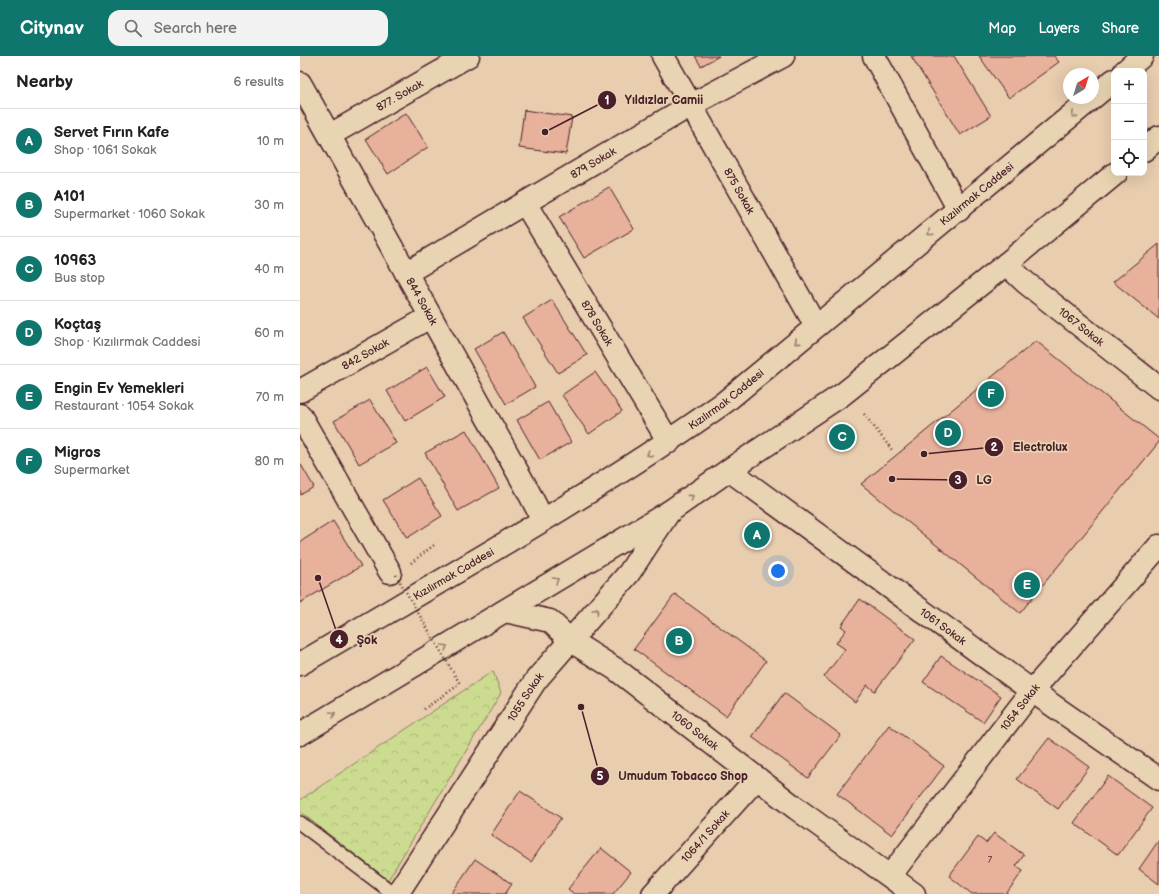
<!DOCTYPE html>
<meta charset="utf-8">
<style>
body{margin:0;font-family:"Balsamiq Sans",sans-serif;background:#f2f2f2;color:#202124}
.controls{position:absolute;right:12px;top:12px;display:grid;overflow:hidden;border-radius:8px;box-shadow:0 4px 16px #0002}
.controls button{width:36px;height:36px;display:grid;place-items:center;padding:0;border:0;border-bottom:1px solid #e0e0e0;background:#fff;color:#202124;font:20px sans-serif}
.compass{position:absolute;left:763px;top:12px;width:36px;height:36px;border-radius:50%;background:#fff;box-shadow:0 4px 16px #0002;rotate:38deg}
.you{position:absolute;left:478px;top:515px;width:14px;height:14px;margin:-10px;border:3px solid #fff;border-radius:50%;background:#1a73e8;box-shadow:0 0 0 6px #1a73e833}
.badge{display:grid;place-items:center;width:26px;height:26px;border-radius:50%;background:#0f766e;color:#fff;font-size:13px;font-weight:700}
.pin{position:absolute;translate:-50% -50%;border:2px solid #fff;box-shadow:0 1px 4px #0006}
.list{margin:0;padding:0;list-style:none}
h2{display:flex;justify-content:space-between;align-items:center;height:52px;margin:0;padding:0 16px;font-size:17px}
h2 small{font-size:13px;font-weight:400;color:#757577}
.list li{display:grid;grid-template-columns:26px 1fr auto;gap:12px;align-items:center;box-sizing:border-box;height:64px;padding:0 16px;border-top:1px solid #e0e0e0}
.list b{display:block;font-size:15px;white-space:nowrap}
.list p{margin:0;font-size:13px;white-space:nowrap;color:#757577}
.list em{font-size:13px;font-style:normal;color:#757577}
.icon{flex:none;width:22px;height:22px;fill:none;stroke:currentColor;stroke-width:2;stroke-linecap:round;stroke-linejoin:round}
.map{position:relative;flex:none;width:859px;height:838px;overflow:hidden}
header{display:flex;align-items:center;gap:24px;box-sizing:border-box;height:56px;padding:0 20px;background:#0f766e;color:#fff}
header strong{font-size:19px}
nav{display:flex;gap:22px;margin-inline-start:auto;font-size:14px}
.search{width:280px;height:36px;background:#f2f2f2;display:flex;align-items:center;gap:10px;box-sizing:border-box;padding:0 14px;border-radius:12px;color:#757577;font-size:15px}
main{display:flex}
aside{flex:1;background:#fff}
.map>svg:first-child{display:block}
.park{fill:url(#park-crowns);stroke:#8a7e5e}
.building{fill:#e7b19c;stroke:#4a1f2b}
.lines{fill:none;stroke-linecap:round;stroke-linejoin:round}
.lane-casing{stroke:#4a1f2b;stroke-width:16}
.street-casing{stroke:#4a1f2b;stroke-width:25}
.primary-casing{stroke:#4a1f2b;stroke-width:25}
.path{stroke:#4a1f2b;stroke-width:2.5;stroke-dasharray:1 3;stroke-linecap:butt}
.lane{stroke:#e8d4b2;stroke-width:13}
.street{stroke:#e8d4b2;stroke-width:22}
.primary{stroke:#e8d4b2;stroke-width:22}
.path-bridge{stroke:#4a1f2b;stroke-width:2.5;stroke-dasharray:1 3;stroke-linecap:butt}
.oneway{stroke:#997a6e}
.labels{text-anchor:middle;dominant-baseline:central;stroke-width:3.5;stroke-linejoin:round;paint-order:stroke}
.number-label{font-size:9px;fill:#714447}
.street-label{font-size:11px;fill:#4a1f2b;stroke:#e8d4b2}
.leader{fill:none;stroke:#4a1f2b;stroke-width:1.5}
.callout-dot{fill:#4a1f2b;stroke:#e8d4b2;stroke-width:1.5}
.mark-label{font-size:12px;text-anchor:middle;font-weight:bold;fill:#fff}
.callout-label{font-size:12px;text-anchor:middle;font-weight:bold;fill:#4a1f2b;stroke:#e8d4b2;stroke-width:3.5;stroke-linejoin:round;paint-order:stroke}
</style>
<header>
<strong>Citynav</strong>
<div class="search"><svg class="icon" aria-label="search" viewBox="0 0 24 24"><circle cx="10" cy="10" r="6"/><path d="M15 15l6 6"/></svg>Search here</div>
<nav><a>Map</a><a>Layers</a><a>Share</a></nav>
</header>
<main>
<aside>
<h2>Nearby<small>6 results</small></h2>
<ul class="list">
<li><span class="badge">A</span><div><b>Servet Fırın Kafe</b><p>Shop · 1061 Sokak</p></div><em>10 m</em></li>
<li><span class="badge">B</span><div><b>A101</b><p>Supermarket · 1060 Sokak</p></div><em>30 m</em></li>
<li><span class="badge">C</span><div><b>10963</b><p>Bus stop</p></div><em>40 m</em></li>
<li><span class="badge">D</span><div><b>Koçtaş</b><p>Shop · Kızılırmak Caddesi</p></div><em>60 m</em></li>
<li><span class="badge">E</span><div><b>Engin Ev Yemekleri</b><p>Restaurant · 1054 Sokak</p></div><em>70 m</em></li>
<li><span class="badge">F</span><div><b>Migros</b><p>Supermarket</p></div><em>80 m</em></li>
</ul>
</aside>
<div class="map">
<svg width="859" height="838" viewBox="0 0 859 838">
<defs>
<pattern id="park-crowns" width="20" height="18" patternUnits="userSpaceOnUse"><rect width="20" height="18" fill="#cbdc90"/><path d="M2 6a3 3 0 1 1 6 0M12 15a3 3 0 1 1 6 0" fill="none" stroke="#b0bc7c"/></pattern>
</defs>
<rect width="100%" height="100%" fill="#e8cdae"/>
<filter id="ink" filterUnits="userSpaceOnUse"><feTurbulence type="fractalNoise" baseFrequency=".025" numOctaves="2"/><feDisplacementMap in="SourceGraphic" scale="8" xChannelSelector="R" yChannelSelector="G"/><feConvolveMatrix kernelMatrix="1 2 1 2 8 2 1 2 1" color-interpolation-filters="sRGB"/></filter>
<g filter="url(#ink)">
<!-- park -->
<polygon class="park" points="193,615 201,637 88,824 0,756 0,744"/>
<!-- building -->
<g class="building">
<polygon points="395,0 419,0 401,10"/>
<polygon points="611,0 654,0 691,60 660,79"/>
<polygon points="679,0 754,0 759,6 709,42"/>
<polygon points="224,54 272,61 266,98 219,92"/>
<polygon points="106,57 128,91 88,118 66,83"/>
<polygon points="309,131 334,173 284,202 259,161"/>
<polygon points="859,188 859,263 813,226"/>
<polygon points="252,244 287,299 258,317 223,262"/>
<polygon points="203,276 235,331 206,348 174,293"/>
<polygon points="736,285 859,383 859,386 720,557 561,428"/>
<polygon points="127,311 145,341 105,365 87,335"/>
<polygon points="295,316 322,355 289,378 262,339"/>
<polygon points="70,344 96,387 59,408 34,365"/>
<polygon points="248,346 271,386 240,404 217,364"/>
<polygon points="166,374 199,432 158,455 125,397"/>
<polygon points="0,407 14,431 0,439"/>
<polygon points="118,422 142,460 107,482 83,444"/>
<polygon points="33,465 61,510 0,547 0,486"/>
<polygon points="375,538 466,605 426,660 334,593"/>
<polygon points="560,543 615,583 575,635 567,629 555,646 524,621 545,593 536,587 546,574 541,570"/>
<polygon points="641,600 701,640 683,666 623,626"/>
<polygon points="484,637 541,679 508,722 452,681"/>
<polygon points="589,669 644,710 592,779 537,738"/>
<polygon points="749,682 789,711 758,753 717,723"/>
<polygon points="808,720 852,752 818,799 774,767"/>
<polygon points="220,735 261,762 231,806 191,779"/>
<polygon points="694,777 724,799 716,810 723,815 706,838 672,838 649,820 678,781 686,787"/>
<polygon points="859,784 859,828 839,813"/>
<polygon points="301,792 331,816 313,838 274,838 268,833"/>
<polygon points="175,803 212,828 205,838 151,838"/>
</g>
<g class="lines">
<!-- lane casing -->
<g class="lane-casing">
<polyline id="lane" points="0,767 94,838"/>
</g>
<!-- street casing -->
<g class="street-casing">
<g id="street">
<path id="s1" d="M363,0L516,270"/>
<polyline points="574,0 659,154"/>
<path id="s2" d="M0,27L226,431L243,464"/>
<path id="s3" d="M30,79L168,0"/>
<path id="s4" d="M225,147L369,386"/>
<path id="s5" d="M706,208L725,226L859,332"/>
<path id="s6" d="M106,217L391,49L483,0"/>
<path id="s7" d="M0,335L130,261"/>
<polyline points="0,359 90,516"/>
<path id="s8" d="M429,414L732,635L859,723"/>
<path id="s9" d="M205,555L250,565L271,585L317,614L497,753L614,838"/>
<path id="s10" d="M590,820L732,635L859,490"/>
<path id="s11" d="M97,838L236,624L329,517L369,456"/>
<path id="s12" d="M353,838L457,722"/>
</g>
</g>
<!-- primary casing -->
<g class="primary-casing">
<g id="primary">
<polyline points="825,15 842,0"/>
<polyline points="844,94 859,81"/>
<path id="s13" d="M0,608C143,523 289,442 425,346L814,24"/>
<polyline points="0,678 369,456 429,414 543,338 706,208 816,117"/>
</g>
</g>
<!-- path -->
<g class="path">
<polyline points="564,358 592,394"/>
<polyline points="111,507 134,489"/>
<polyline points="124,653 160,628"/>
</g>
<!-- lane -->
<use href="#lane" class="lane"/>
<!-- street -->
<use href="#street" class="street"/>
<!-- primary -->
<use href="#primary" class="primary"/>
<!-- path-bridge -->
<polyline class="path-bridge" points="96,519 160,628"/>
</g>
<!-- one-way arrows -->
<defs><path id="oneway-chevron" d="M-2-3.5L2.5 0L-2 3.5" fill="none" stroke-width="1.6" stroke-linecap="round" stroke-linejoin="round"/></defs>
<g class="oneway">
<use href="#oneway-chevron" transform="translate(774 59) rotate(140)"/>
<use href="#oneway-chevron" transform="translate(630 177) rotate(141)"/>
<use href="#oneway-chevron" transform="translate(497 286) rotate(140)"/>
<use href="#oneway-chevron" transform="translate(349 398) rotate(148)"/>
<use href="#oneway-chevron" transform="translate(391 441) rotate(-36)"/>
<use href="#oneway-chevron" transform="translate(256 524) rotate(-31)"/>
<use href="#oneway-chevron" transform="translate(296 555) rotate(-49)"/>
<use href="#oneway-chevron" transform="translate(145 591) rotate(-31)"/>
<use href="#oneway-chevron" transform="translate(33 658) rotate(-31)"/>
</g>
</g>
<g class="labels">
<!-- number labels -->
<g class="number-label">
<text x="690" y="804">7</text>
</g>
<!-- street labels -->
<g class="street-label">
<text stroke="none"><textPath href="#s3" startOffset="80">877. Sokak</textPath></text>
<text stroke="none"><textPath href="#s6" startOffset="217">879 Sokak</textPath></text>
<text stroke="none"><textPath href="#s1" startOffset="155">875 Sokak</textPath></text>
<text stroke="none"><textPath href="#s13" startOffset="826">Kızılırmak Caddesi</textPath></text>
<text stroke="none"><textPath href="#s2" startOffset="250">844 Sokak</textPath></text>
<text stroke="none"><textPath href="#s4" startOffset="140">878 Sokak</textPath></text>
<text stroke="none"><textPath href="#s5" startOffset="98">1067 Sokak</textPath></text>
<text stroke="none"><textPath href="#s7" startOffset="75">842 Sokak</textPath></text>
<text stroke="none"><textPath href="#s13" startOffset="502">Kızılırmak Caddesi</textPath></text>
<text stroke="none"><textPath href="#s13" startOffset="178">Kızılırmak Caddesi</textPath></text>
<text stroke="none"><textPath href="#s8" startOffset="265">1061 Sokak</textPath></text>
<text stroke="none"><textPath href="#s11" startOffset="235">1055 Sokak</textPath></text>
<text stroke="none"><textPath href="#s10" startOffset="213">1054 Sokak</textPath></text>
<text stroke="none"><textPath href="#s9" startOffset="228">1060 Sokak</textPath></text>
<text stroke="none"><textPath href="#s12" startOffset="78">1064/1 Sokak</textPath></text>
</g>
</g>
<!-- callouts -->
<path class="leader" d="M245 76L307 44M624 398L694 391M592 423L658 424M18 522L39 583M281 651L300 720"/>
<g class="callout-dot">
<circle cx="245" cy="76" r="4"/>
<circle cx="624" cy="398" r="4"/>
<circle cx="592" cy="423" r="4"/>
<circle cx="18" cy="522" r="4"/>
<circle cx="281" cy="651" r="4"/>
<circle cx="307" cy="44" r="10"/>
<circle cx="694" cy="391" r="10"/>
<circle cx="658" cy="424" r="10"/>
<circle cx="39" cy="583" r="10"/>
<circle cx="300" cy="720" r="10"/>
</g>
<g class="mark-label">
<text x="307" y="48">1</text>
<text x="694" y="395">2</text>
<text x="658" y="428">3</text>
<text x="39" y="588">4</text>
<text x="300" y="724">5</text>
</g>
<g class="callout-label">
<text x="364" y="48">Yıldızlar Camii</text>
<text x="740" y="395">Electrolux</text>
<text x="684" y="428">LG</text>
<text x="67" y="588">Şok</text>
<text x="383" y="724">Umudum Tobacco Shop</text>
</g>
</svg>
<div class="controls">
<button>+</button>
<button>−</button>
<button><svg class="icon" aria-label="locate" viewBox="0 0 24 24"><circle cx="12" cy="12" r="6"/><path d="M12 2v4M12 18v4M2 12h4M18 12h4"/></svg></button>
</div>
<svg class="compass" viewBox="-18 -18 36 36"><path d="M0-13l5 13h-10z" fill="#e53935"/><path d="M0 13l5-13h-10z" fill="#757577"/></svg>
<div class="you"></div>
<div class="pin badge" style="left:457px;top:479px">A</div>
<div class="pin badge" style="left:379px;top:585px">B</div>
<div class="pin badge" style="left:542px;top:381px">C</div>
<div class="pin badge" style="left:648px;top:377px">D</div>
<div class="pin badge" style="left:727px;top:529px">E</div>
<div class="pin badge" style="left:691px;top:338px">F</div>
</div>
</main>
